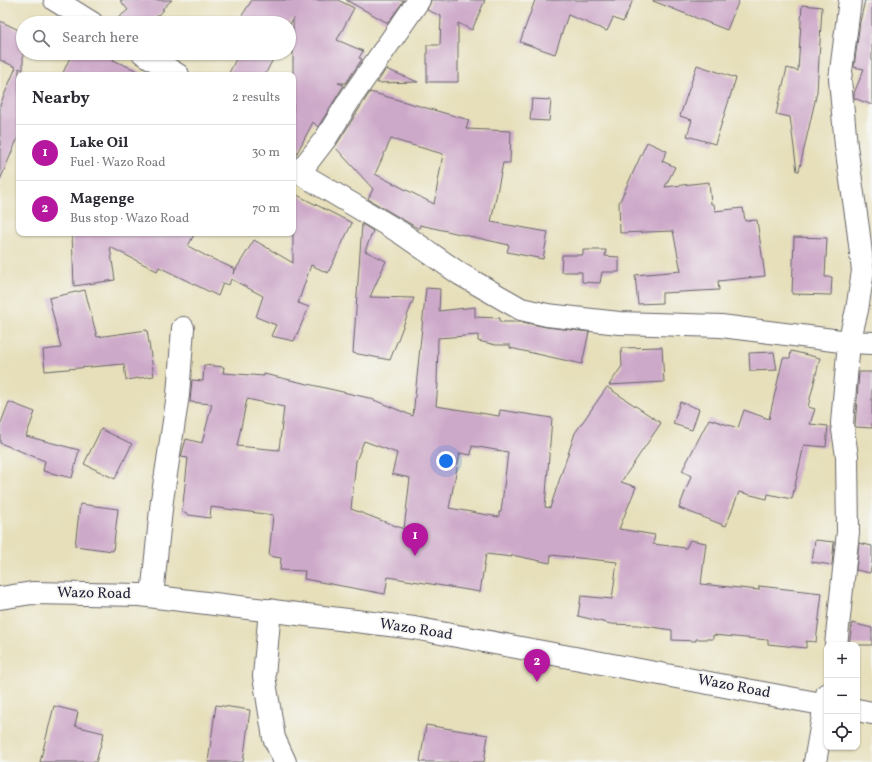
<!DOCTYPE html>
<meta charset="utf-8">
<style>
body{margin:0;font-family:Vollkorn,serif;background:#f7f7f7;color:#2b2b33}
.controls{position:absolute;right:12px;bottom:12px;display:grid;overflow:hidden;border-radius:8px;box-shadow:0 1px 3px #0004}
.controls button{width:36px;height:36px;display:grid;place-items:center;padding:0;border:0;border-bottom:1px solid #e1e1e2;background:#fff;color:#2b2b33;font:20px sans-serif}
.you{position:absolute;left:446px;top:461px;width:14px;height:14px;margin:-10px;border:3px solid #fff;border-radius:50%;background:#1a73e8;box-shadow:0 0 0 6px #1a73e833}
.badge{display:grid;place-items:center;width:26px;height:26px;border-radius:50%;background:#b5179e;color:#fff;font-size:13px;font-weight:700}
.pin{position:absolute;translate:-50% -33px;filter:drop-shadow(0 1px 2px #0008)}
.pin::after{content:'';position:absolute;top:21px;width:14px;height:12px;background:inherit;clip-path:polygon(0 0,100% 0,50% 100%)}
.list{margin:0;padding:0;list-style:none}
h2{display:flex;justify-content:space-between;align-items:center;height:52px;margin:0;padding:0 16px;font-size:17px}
h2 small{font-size:13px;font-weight:400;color:#7c7c81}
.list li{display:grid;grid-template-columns:26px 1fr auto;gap:12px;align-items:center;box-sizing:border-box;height:56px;padding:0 16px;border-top:1px solid #e1e1e2}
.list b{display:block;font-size:15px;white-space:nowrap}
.list p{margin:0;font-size:13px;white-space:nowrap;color:#7c7c81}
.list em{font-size:13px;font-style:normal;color:#7c7c81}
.icon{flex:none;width:22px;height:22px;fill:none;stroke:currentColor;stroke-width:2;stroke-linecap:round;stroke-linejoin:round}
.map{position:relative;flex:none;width:872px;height:762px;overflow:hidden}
.search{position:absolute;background:#fff;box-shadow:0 1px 3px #0004;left:16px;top:16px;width:280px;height:44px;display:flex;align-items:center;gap:10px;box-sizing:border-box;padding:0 14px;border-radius:22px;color:#7c7c81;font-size:15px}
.panel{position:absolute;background:#fff;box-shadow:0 1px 3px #0004;left:16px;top:72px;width:280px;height:164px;border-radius:8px}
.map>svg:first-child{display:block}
.building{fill:#cda9c9;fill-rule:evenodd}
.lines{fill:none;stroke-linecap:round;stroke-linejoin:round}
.minor-casing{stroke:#676467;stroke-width:24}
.major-casing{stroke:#676467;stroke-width:24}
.minor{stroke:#fff;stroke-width:22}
.major{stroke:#fff;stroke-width:22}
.labels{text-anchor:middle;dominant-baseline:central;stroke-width:4;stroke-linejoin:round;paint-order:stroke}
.street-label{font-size:15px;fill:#22223b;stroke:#f6f6f2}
</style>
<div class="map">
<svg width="872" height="762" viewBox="0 0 872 762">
<rect width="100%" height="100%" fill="#f6f6f2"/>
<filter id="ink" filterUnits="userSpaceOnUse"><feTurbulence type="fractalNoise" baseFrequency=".025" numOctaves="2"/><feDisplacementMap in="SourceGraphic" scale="8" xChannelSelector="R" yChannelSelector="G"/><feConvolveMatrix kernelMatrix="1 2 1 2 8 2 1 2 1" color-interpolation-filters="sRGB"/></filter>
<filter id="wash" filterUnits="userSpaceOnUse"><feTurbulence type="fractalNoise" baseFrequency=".012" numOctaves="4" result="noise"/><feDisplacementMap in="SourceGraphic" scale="16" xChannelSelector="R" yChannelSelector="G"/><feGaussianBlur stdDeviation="0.9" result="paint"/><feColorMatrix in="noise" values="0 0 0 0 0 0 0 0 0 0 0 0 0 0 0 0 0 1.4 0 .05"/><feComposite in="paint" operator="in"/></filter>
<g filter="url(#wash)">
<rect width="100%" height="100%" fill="#e6dfba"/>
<g id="blocks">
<!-- building -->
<g class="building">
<polygon points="120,0 172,0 162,9 164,10 148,23 118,23 114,21 128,10"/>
<polygon points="252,0 338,0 354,8 337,40 363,51 359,58 362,59 346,83 338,83 344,85 318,127 313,122 295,157 293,157 293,18 289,26 289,23 237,23"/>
<polygon points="346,0 404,0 388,23"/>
<polygon points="431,0 485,0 472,30 458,23 458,82 427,82 427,45 440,45 441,16 427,10"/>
<polygon points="535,0 633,0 623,22 613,18 607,31 568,15 555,54 520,42"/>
<polygon points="653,0 739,0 727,30 653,1"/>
<polygon points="865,0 872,0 872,105 854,98 854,93 864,69 854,67 860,22"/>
<polygon points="802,5 822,7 817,92 799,171 797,171 790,117 776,114 787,68 798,71"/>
<polygon points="0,21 23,32 23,70 19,68 19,135 0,180 0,105 16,67 0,60"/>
<polygon points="72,53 117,53 113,60 147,75 62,75"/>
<polygon points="239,53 276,53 265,75 228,75"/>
<polygon points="697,65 736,78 715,144 687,136 692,120 680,116"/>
<polygon points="386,69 418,82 377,83"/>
<path d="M370,92L469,120L466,129L511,131L510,163H503L491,222L548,232L543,259L507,252L509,245L420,225L419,229L368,199L373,189L335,147ZM391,139L443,154L434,204L375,174Z"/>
<polygon points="532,99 551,100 549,121 530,120"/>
<polygon points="647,142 667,151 662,161 675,167 665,187 709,182 711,204 714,204 715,211 743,208 745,221 757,220 765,276 718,281 719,290 662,293 662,303 638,304 635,275 681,271 673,231 620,233 619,203"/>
<polygon points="293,193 352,223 328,273 311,265 298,303 309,307 294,341 271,336 276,325 256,317 263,296 231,279 229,285 223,283 218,296 159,267 157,271 110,247 115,280 74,286 72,233 195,233 188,246 208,257 235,269 233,274 254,240 293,263"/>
<polygon points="362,224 373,231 365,251 386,261 370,297 414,298 390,360 353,353"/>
<polygon points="794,237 827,238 825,277 832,277 831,295 792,294"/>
<polygon points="583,250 606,250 605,256 619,257 619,272 602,272 600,283 582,282 582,272 561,272 562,255 583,255"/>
<path d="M426,288L440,289L439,311L475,307V317L500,318V322H522L546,327L589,332L582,364L510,348V345H496L478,341V335L438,338L437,384H438L436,406L499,416L500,410L552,418L545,507L550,508L575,433L607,387L661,423L621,482L636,487L619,529L655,535L653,544L686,548L690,540L706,543L701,584L759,590V586L822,593L816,642L806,641V648L768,644V640L713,635V639H696V641L672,640V630L638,625L611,624L578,616L581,596L612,599L617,562L551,555L550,563L512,555V557L486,554L480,592L388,577L385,594L304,579L305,571L280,570L281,558L269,556L273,515L211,507L210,518L189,515L182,512L188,458L181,457L186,439L202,443L212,404L190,402L192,380L203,381L204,365L224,367L223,373L264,376V374L369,398L413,416ZM247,399L284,407L279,450L237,446ZM364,441L397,453L392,474L410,478L404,529L351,509L356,461ZM472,446L508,452L501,512H499V517L449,508L460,453L471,455Z"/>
<polygon points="85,290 97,337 147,330 154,376 126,380 124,364 45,371 43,350 61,348 49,298"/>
<polygon points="662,347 664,382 609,385 622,366 621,348"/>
<polygon points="791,351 820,358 808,407 815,409 810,424 828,426 826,447 804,445 792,499 768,494 767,499 739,492 726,526 679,508 691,476 682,471 709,419 738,428 744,410 769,419 783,358 790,358"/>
<polygon points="774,352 777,370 750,371 749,353"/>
<polygon points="859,372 872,372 872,428 855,427"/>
<polygon points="9,402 35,412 26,436 79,450 72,478 43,471 45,461 0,443 0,425"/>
<polygon points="680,402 699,409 692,430 673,424"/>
<polygon points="101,429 132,444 115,479 84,464"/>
<polygon points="80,504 118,509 113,551 75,546"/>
<polygon points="815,540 834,542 832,565 812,562"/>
<polygon points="859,543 872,546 872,563 870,573 856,570"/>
<polygon points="852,623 872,628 872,645 849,645"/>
<polygon points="216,705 250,710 243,762 208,762"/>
<polygon points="54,706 78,712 75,726 104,733 96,762 40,762"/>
<polygon points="426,725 488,735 484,762 420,762"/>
</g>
</g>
</g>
<g filter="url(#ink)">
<use href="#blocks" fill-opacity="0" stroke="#676467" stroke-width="1"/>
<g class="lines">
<!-- minor casing -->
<g class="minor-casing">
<g id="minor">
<polyline points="55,0 92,23"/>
<polyline points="143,53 178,75"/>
<polyline points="293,169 401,233 460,274 521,309 547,315 619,323 721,326 849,342 872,343"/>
<polyline points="299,173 326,138 350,99 419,0"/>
<polyline points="152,596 162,500 178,395 183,328"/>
<polyline points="270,610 264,676 274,738 285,762"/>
<polyline points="836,645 848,532 847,456 842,423 849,342 857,310 863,271 858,228 846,146 840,79 850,0"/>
<polyline points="815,762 827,694"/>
</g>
</g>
<!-- major casing -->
<g class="major-casing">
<g id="major">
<polyline points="0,598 32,593 140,595 414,628 827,705"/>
<polyline points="857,710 872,713"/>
</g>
</g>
<!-- minor -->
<use href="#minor" class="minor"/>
<!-- major -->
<use href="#major" class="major"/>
</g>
</g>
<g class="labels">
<!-- street labels -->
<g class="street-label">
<text transform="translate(94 594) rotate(1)">Wazo Road</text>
<text transform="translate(416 630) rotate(9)">Wazo Road</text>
<text transform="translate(734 687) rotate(11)">Wazo Road</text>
</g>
</g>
</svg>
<div class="controls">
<button>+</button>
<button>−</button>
<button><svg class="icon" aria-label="locate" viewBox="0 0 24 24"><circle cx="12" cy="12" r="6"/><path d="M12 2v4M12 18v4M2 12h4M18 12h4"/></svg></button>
</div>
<div class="you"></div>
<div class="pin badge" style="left:415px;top:556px">1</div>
<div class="pin badge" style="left:537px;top:682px">2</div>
<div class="search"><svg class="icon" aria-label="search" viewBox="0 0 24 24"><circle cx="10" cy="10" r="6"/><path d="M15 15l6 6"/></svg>Search here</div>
<section class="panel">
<h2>Nearby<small>2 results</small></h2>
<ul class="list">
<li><span class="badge">1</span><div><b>Lake Oil</b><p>Fuel · Wazo Road</p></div><em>30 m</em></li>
<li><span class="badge">2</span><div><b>Magenge</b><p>Bus stop · Wazo Road</p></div><em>70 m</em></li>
</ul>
</section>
</div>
